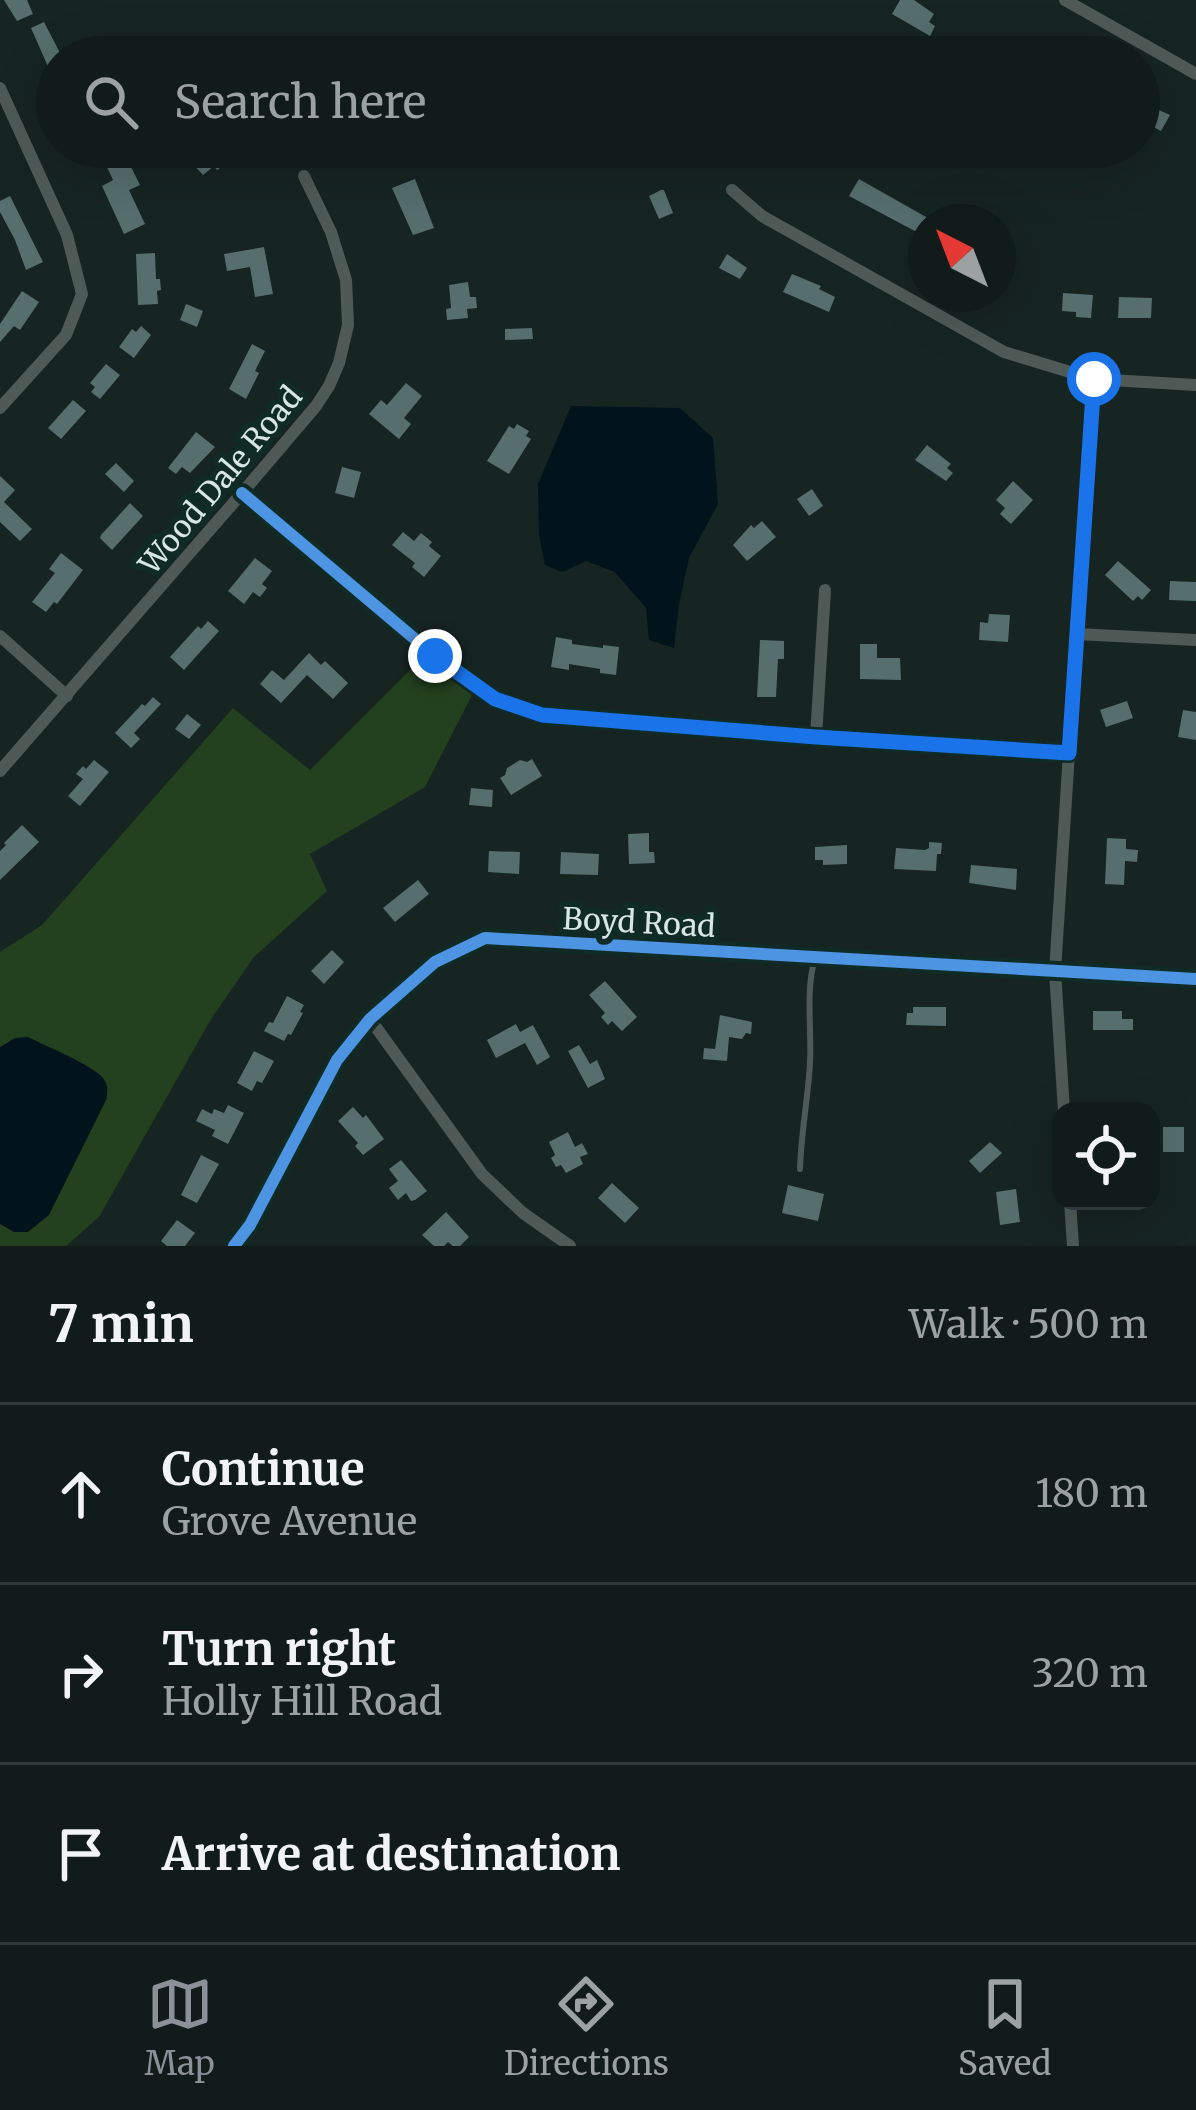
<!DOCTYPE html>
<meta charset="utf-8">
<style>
body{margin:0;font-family:Merriweather,serif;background:#1e2827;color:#f1f3f6}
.controls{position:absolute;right:36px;bottom:36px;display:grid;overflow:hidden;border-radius:24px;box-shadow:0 12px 48px #0002}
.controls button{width:108px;height:108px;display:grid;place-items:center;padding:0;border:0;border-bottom:3px solid #303939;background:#101b1a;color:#f1f3f6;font:60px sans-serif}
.compass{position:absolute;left:908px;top:204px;width:108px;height:108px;border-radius:50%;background:#101b1a;box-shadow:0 12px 48px #0002;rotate:318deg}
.stop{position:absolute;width:36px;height:36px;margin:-27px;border:9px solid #1a73e8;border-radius:50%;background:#fff}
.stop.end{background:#1a73e8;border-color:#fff;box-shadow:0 3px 12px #0008}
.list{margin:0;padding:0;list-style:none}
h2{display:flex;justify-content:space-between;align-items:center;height:156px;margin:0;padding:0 48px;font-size:51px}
h2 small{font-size:39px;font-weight:400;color:#9ca1a2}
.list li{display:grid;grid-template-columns:78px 1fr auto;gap:36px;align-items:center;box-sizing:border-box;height:180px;padding:0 48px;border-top:3px solid #303939}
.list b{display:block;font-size:45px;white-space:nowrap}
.list p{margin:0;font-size:39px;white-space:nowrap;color:#9ca1a2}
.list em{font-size:39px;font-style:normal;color:#9ca1a2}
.icon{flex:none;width:66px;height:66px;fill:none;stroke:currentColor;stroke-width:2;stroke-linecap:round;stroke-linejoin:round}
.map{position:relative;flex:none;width:1196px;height:1246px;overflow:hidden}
.search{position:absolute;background:#101b1a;box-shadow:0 12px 48px #0002;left:36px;right:36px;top:36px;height:132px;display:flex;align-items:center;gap:30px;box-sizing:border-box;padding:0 42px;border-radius:66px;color:#9ca1a2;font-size:45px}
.sheet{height:696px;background:#101b1a}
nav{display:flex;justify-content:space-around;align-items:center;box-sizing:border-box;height:168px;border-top:3px solid #303939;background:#101b1a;font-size:33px;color:#9ca1a2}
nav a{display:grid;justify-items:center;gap:6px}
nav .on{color:#8c9099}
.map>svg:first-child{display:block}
.green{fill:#23401f}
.water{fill:#02141b}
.building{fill:#566e6e}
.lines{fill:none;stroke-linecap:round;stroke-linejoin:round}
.lane{stroke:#4f5a56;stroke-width:6}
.street{stroke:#4f5a56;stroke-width:12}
.cycleway-casing{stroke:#102a26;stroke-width:20}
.cycleway{stroke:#4d94e3;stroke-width:12}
.route{stroke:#1a73e8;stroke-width:15}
.labels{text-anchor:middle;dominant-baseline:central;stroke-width:12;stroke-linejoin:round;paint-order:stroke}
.street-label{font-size:30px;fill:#d8e7e4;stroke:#102a26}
</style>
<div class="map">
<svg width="1196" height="1246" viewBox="0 0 1196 1246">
<rect width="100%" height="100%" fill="#162422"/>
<!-- green -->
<polygon class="green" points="424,656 472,695 425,787 310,854 327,891 254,957 211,1019 99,1217 66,1246 0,1246 0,952 42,925 233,708 310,770"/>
<!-- water -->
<g class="water">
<polygon points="571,406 680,408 713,438 718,504 689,558 679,604 674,648 649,640 646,608 615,572 586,561 562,572 545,565 539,535 538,484"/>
<path d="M28,1037C46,1046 92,1065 103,1078C109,1087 107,1088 107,1098L49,1215L28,1232H14L0,1224V1047L15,1038Z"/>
</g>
<!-- building -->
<g class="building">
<polygon points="4,0 27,0 33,14 17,21"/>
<polygon points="900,0 914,0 934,14 929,22 935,26 930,36 892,14"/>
<polygon points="44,22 60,53 61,57 57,57 57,87 31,28"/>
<polygon points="987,40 1018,57 978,57"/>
<polygon points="1139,101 1170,115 1161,131 1139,119"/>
<polygon points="209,147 230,147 235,153 232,155 235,158 217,170 214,166 203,175 192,163"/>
<polygon points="124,153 140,185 129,190 145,224 124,234 102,186 113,180 105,163"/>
<polygon points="415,179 434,228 413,235 392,188"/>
<polygon points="859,179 926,217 926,237 849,196"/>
<polygon points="661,190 664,190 673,213 659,219 649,196"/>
<polygon points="10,196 43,262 26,270 15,240 0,212 0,201"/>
<polygon points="264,247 273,294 255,297 250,267 227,271 224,254"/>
<polygon points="155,253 156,279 160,279 161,290 157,291 158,304 138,305 136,254"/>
<polygon points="727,254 747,268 740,279 719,268"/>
<polygon points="792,274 821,286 819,289 835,297 829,312 783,292"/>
<polygon points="468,282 470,297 476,297 477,308 467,309 468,318 447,320 446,309 451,308 449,285"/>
<polygon points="22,291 39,302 20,330 14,326 0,342 0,324"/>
<polygon points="1063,293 1093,295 1091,318 1076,317 1076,312 1062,311"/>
<polygon points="1119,297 1152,298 1151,318 1118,318"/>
<polygon points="186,304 203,311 197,327 180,320"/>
<polygon points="141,326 151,335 134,358 119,347 132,329 136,332"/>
<polygon points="532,328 533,339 505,340 505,329"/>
<polygon points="252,344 265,351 255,371 259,373 246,399 229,389"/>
<polygon points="106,364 120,375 100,399 91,392 95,387 90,383"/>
<polygon points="406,383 422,396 404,418 411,424 399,439 369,414 381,400 387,405"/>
<polygon points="73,400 86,411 61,439 48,428"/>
<polygon points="517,424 529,431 526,436 531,439 509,474 487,461 509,426 514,429"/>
<polygon points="196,432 215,447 190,473 182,467 176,474 168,468"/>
<polygon points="927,445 951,464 947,468 953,473 946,481 915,460"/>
<polygon points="116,463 134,481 124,492 105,474"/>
<polygon points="342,467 361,472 354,498 335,493"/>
<polygon points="0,476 15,490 4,502 32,529 20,541 0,522"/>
<polygon points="1013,481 1033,500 1011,524 1000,514 1005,508 996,500"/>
<polygon points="812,489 823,506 809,516 797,499"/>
<polygon points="130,503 143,516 112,550 100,538 101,535"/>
<polygon points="762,521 776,537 747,561 733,545 751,525 754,528"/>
<polygon points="403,532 414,541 421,533 432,542 429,546 441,556 424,577 412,567 415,563 392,545"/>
<polygon points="61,553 83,570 57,604 54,602 46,612 32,602 55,573 49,569"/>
<polygon points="255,558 272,571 262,584 267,588 260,597 253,592 244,604 228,591"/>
<polygon points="1118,561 1151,590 1142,600 1138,596 1133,601 1105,575"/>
<polygon points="1170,581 1196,582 1196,601 1169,600"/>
<polygon points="989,614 1010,615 1008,642 979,640 980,622 988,623"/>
<polygon points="208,621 219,631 184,670 170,657 198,626 201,629"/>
<polygon points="556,637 572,640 572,644 603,648 603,645 619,647 616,675 600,673 600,669 569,664 569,670 551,667"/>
<polygon points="760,640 784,641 784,659 778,659 776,697 757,697"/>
<polygon points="860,644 877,644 877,658 900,658 901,680 860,679"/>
<polygon points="309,653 321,665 325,661 348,683 333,699 307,675 281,703 260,684 272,670 284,680"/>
<polygon points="153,697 161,704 134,733 140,739 131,748 115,733 142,704 145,706"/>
<polygon points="1127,701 1133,718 1106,727 1100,710"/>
<polygon points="1183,710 1196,712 1196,740 1178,737"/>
<polygon points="187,714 201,725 189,739 175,729"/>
<polygon points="532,759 542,776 511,795 500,778 505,775 507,768 520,760 527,762"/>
<polygon points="94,760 109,772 80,806 68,796 83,779 76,774 83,766 86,769"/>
<polygon points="471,788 493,790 492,807 469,805"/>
<polygon points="22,825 39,842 0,880 0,851 6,845 4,843"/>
<polygon points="649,833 649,852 654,852 655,863 629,864 628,834"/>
<polygon points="1107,838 1126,839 1126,849 1138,850 1137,862 1125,861 1124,885 1105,884"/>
<polygon points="929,842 942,843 941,854 937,854 936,871 894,869 896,848 925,850 929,848"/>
<polygon points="847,845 847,864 823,865 823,860 815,860 815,847"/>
<polygon points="489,851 520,852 519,874 488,872"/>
<polygon points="561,852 599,854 598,875 560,874"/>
<polygon points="971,865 1017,869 1016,890 969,883"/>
<polygon points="418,880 429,894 395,922 383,908"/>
<polygon points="332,950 344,962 324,984 311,971"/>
<polygon points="605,981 637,1017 622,1031 612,1021 608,1025 601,1017 605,1013 589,995"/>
<polygon points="287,996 304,1005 300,1012 303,1013 291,1035 288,1034 284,1041 264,1031 269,1022 273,1023"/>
<polygon points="913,1007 946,1007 946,1026 906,1025 907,1013 913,1013"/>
<polygon points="1093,1011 1122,1011 1122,1019 1133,1019 1133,1030 1093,1030"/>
<polygon points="720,1015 752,1022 751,1034 746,1033 742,1039 729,1037 727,1061 703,1059 704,1048 715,1049"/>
<polygon points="516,1024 520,1032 533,1025 550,1057 537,1065 525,1043 496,1058 487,1040"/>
<polygon points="579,1045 590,1064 597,1060 605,1079 588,1088 568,1051"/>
<polygon points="254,1051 274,1061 262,1083 257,1081 252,1091 237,1083"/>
<polygon points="228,1105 244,1113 228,1144 212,1136 215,1130 196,1121 202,1109 212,1114 214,1109 224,1113"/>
<polygon points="353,1107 363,1118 366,1115 384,1139 363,1155 355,1146 358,1143 338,1121"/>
<rect x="1163" y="1127" width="21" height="25"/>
<polygon points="568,1132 575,1147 582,1143 588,1154 580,1157 583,1164 566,1173 561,1165 556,1167 551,1158 555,1155 549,1142"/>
<polygon points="990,1142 1002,1153 980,1173 969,1161"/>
<polygon points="201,1155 219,1164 197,1203 181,1195"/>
<polygon points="401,1160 427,1191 415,1200 411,1201 406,1193 398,1200 389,1188 398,1181 389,1169"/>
<polygon points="612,1183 639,1208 625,1223 598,1198"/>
<polygon points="788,1185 824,1194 818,1221 782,1213"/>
<polygon points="1016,1189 1020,1222 1000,1225 996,1192"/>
<polygon points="446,1212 469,1237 460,1246 453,1246 448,1242 444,1246 434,1246 422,1235"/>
<polygon points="177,1220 195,1233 185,1246 167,1246 161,1241"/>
</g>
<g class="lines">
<!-- lane -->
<path class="lane" d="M800,1169C801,1133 808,1099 810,1063C812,1028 805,993 815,958"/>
<!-- street -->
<g class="street">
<polyline points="1065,0 1196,74"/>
<polyline points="0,88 67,235 82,294 66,335 0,408"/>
<polyline points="732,190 762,216 1004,352 1093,379 1196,385"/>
<polyline points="242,493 435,656 495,699 542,715 816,737 1069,753"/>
<polyline points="1076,634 1196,640"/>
<polyline points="0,636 67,696"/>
<polyline points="816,737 825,590"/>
<polyline points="0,771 242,493 316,406 329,386 339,363 348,325 346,280 331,232 304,176"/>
<polyline points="370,1019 482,1174 523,1213 570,1246"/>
<polyline points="1064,1111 1055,971 1093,379"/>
<polyline points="1070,1201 1073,1246"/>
<polyline points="234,1246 250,1225 337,1060 370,1019 435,962 485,938 1196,979"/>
</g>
<!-- cycleway casing -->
<g class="cycleway-casing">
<g id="cycleway">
<polyline points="242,493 435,656 495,699 542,715 816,737 1069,753"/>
<polyline points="234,1246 250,1225 337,1060 370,1019 435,962 485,938 1196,979"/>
</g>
</g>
<!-- cycleway -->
<use href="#cycleway" class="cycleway"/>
</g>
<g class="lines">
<!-- route -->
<polyline class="route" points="435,656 495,699 542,715 816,737 1069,753 1094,379"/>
</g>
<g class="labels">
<!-- street labels -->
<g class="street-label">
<text transform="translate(220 480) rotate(-50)">Wood Dale Road</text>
<text transform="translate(639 922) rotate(3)">Boyd Road</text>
</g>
</g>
</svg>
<div class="controls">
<button><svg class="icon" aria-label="locate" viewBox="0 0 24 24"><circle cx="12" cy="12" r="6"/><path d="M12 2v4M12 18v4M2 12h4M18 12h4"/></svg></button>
</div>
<svg class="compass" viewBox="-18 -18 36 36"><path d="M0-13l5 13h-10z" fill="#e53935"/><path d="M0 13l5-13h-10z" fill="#9ca1a2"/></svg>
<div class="stop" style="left:1094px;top:379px"></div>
<div class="stop end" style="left:435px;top:656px"></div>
<div class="search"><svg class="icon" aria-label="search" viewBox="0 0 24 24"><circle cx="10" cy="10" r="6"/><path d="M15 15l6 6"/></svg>Search here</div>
</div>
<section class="sheet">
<h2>7 min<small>Walk · 500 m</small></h2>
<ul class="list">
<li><svg class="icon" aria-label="ahead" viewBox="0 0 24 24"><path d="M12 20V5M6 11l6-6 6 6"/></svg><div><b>Continue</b><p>Grove Avenue</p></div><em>180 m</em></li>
<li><svg class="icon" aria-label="right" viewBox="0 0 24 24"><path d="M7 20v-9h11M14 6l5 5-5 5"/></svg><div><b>Turn right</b><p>Holly Hill Road</p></div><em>320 m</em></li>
<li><svg class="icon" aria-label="arrive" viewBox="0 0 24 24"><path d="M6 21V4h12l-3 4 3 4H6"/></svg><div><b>Arrive at destination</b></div></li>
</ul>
</section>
<nav>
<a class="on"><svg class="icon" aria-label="map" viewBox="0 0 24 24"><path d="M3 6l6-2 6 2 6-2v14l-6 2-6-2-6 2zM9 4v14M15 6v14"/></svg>Map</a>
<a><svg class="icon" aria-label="directions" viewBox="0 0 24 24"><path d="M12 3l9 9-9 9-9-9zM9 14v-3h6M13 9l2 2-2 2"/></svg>Directions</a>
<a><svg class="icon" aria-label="saved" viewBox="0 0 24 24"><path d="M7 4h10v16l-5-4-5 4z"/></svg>Saved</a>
</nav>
